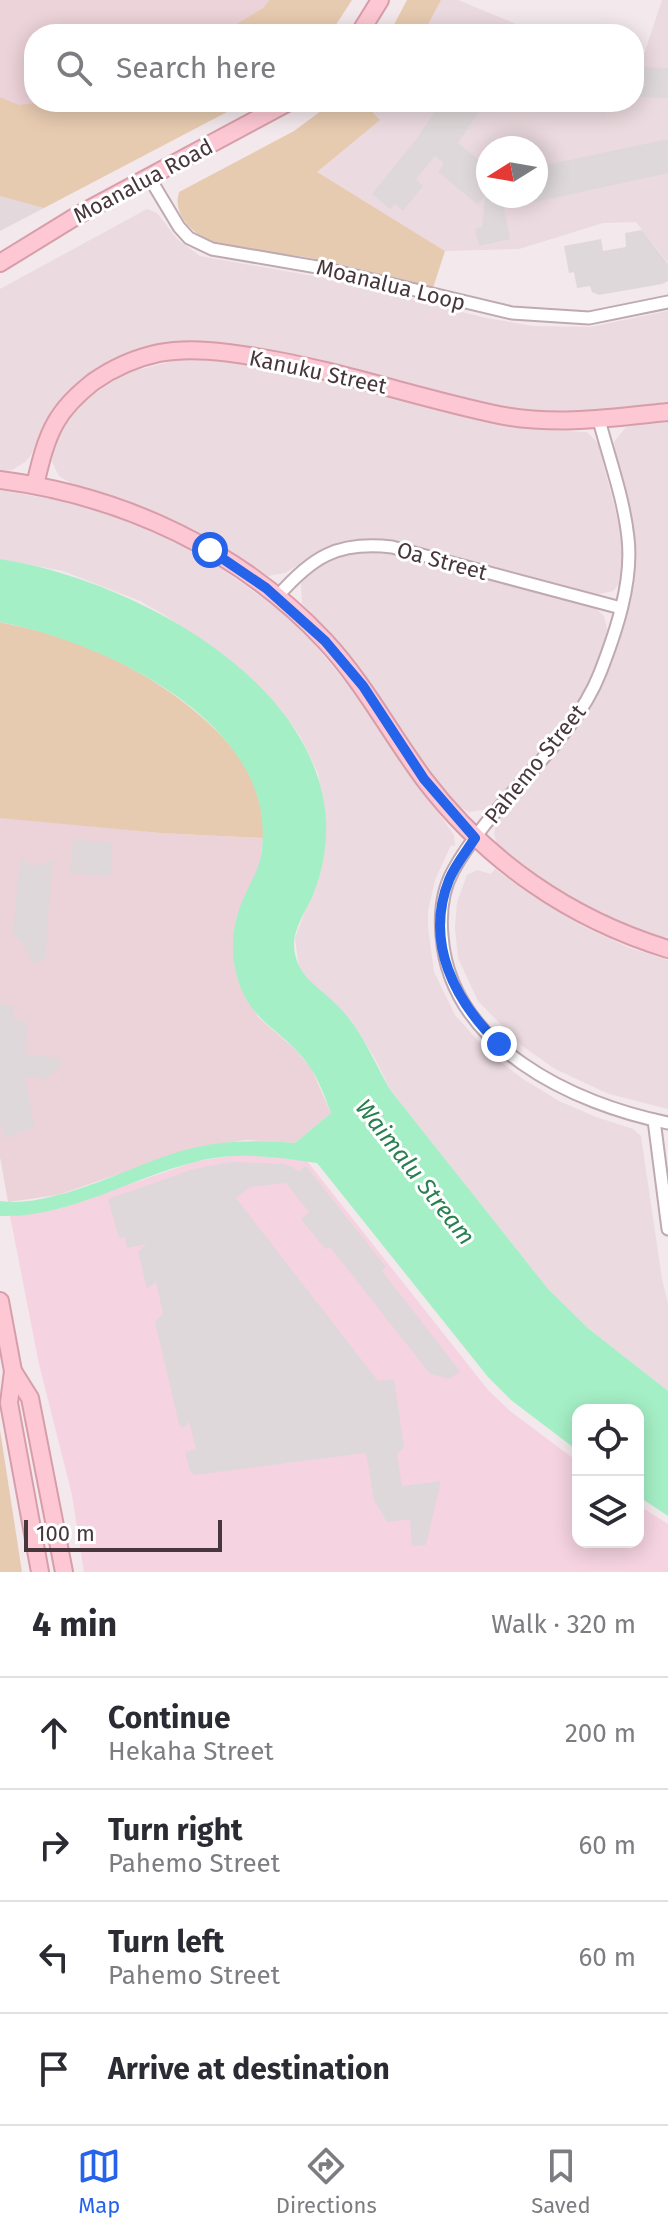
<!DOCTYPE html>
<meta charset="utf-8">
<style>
body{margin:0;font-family:"Fira Sans",sans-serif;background:#f2f2f3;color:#2b2b33}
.controls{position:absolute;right:24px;bottom:24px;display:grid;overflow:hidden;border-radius:16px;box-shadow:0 4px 20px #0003}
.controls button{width:72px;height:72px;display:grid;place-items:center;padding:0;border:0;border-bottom:2px solid #e1e1e2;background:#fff;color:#2b2b33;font:40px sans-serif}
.compass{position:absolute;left:476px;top:136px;width:72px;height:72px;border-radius:50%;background:#fff;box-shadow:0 4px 20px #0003;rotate:259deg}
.scale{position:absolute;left:24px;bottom:20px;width:198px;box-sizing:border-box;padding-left:8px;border:4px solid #47373c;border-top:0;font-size:22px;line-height:28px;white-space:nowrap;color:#47373c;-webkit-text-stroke:6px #fff;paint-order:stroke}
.stop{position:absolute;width:24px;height:24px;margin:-18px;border:6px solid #2563eb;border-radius:50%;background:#fff}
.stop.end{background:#2563eb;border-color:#fff;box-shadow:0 2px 8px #0008}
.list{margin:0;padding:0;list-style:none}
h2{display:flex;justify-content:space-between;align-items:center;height:104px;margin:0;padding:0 32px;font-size:34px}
h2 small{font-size:26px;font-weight:400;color:#7c7c81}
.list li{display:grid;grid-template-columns:52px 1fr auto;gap:24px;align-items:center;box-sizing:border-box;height:112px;padding:0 32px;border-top:2px solid #e1e1e2}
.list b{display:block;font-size:30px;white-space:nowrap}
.list p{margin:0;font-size:26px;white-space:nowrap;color:#7c7c81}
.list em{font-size:26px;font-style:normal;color:#7c7c81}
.icon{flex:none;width:44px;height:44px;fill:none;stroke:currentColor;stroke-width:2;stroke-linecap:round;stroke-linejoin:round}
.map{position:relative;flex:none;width:668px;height:1572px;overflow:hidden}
.search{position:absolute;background:#fff;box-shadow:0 4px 20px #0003;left:24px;right:24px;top:24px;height:88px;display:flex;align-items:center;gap:20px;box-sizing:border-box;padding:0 28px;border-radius:32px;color:#7c7c81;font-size:30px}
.sheet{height:552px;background:#fff}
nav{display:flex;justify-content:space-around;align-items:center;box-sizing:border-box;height:112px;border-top:2px solid #e1e1e2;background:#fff;font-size:22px;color:#7c7c81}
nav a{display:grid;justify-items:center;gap:4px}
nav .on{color:#2563eb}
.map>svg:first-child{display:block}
.residential{fill:#ebdadf;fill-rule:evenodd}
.commercial{fill:#f5d3e0}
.industrial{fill:#e3d9dd}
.education{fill:#ecd2d9}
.green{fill:#e7cbb1}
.parking{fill:#dfd8da}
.water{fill:#a5efc6}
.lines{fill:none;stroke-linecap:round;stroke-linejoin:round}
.street-casing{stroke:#bfaab1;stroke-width:15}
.secondary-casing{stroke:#d89daa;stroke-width:20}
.street{stroke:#fff;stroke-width:11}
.secondary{stroke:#fdc8d3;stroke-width:16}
.route{stroke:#2563eb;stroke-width:10}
.labels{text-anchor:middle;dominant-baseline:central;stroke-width:6;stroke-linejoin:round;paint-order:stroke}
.street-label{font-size:22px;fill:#47373c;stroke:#fff}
.water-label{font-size:24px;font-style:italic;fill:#288050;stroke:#fff}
</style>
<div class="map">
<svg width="668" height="1572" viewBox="0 0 668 1572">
<rect width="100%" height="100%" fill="#f3e8eb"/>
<!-- residential -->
<g class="residential">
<polygon points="441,0 458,0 540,34 423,34"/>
<path d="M662,0H668V263L636,222L603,223L519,249L445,251L316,172L379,120L373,114L383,102H634V60H642ZM488,148H536V196H488Z"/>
<polygon points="147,209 157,213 177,239 200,256 330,279 486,318 533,326 590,327 668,311 668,408 618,413 514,412 200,346 110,364 80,379 51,410 31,455 25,462 12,470 0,471 0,289"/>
<polygon points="176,360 212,360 267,368 333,381 486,421 540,430 587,432 598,443 619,525 623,548 619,584 613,591 594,595 396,542 373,539 330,546 285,573 268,576 163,516 70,483 59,476 52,462 55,443 74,412 87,399 126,373"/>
<polygon points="668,421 668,937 661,938 610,919 567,896 512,858 497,845 494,833 498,818 583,716 595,698 615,649 628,599 635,554 631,519 616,462 614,442 626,427"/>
<polygon points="0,490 79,504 146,528 202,555 278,609 314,644 355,693 454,835 455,846 451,845 435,880 428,911 428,928 434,972 455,1015 489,1053 523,1079 559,1101 596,1117 633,1129 641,1136 662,1279 668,1303 668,1391 589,1329 548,1289 391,1091 373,1055 350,1020 312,984 299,967 295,938 321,869 326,822 318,773 300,736 280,709 256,684 231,662 166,616 140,601 63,571 0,559"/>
<polygon points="351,552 397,554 594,607 604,616 607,629 605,639 591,681 581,698 557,730 489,809 469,812 457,805 427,767 361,669 302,604 301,583 310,571 327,560"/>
<polygon points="495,869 528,893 582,926 630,948 668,960 668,1109 609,1094 555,1069 521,1045 478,1001 458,958 455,928 457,902 467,875 477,870 491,874"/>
</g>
<!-- commercial -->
<polygon class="commercial" points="247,1154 307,1161 488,1390 510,1411 578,1462 578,1542 638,1542 638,1505 668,1524 668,1572 84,1572 72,1495 39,1364 10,1216 61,1208 197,1161"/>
<!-- industrial -->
<polygon class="industrial" points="0,196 11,197 44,208 0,231"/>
<!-- education -->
<g class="education">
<polygon points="0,0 269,0 263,8 219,34 34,34 34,102 43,102 19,106 0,97"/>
<polygon points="5,817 160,833 263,838 260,864 236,919 234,963 238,978 258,1017 296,1050 311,1068 331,1113 295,1143 246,1140 194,1148 58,1195 8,1202 0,1157 0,818"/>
</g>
<!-- green -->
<g class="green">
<polygon points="269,0 352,0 330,34 219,34 263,8"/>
<polygon points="407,0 441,0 423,34 389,34"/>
<polygon points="0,97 19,105 43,102 246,102 44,208 0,196"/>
<path d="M333,102H383L373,113L380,120L317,172L445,251L433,288C391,277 349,265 306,257C274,252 232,254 203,237C187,228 173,211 179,192L294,131Z"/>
<path d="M0,622C26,628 52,633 77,643C140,667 232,723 257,790C263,805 264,822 263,838L160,833L0,818Z"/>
<polygon points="0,1430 22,1572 0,1572"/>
</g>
<!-- parking -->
<g class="parking">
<polygon points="634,67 668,68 668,98 634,97"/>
<polygon points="441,102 485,102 458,143 488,167 483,176 488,180 488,196 536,196 536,167 668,139 668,173 504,209 510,239 479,246 475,229 482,227 485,197 477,204 438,172 444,163 435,156 416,179 423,186 403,211 395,204 390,209 372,194 417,138"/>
<polygon points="642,230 668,264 668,281 662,284 599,295 592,292 590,286 577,288 574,272 569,273 564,246 601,239 603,251 626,247 625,233"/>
<polygon points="73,839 113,843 110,877 70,873"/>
<polygon points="20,858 31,865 43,864 53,860 45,959 34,964 22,942 13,935"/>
<polygon points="0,1004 14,1006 13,1019 27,1021 26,1054 61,1058 60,1067 47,1079 25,1077 34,1127 6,1138 0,1123"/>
<polygon points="232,1162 283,1164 294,1167 294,1169 299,1171 306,1166 386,1267 382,1271 460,1371 450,1379 430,1374 330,1247 325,1249 301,1219 309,1212 286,1183 250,1187 236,1198 378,1381 394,1379 404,1447 397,1454 402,1486 441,1481 426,1545 412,1546 410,1519 387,1522 374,1500 366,1453 194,1475 190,1471 185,1452 196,1449 189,1422 183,1428 179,1424 155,1322 163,1313 156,1282 147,1289 138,1252 147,1244 127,1248 125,1237 119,1238 108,1199 194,1169"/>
</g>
<!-- water -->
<path class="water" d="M0,559C126,578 318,676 326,821C327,844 323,870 314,892C306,913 290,931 295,954C300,978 320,988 336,1004C362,1029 373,1061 391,1091L548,1289L589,1329L668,1391V1516L638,1496V1410H578V1451L511,1400L488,1377L317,1163C275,1157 238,1151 195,1162C130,1178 69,1218 0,1216V1201C51,1209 129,1167 178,1152C217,1140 255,1140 295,1143L331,1113C324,1094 317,1075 304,1059C278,1027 249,1021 237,976C229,948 233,919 246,893C253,878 261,865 262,848C276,721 103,642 0,622Z"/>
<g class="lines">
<!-- street casing -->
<g class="street-casing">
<g id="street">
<polyline points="149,177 179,227 189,238 212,249 323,268 512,313 589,318 668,302"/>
<path d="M599,420C609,458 624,499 628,538C633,582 616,632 600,673C572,745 491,801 453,871C442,891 440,914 442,936C450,1046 573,1104 668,1123"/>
<path d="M277,597C312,557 337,541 392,547L621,608"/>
<polyline points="654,1120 668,1229"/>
</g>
</g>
<!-- secondary casing -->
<g class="secondary-casing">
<g id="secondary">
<polyline points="359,34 380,0"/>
<polyline points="0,263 78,215 289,102"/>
<path d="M0,480C123,496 240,550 325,641C364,683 390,733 424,779C486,861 570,919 668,949"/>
<path d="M35,485C40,464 45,441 56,422C65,406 79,393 93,382C113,368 135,358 159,353C191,347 225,352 256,357C339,370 417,398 499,415C556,426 610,418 668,412"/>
<polyline points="0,1301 13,1371 9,1403 40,1572"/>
<polyline points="13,1371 30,1398 64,1572"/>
</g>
</g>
<!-- street -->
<use href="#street" class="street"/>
<!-- secondary -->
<use href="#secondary" class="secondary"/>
</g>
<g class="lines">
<!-- route -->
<path class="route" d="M210,550L266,588L325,641L363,686L424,779L475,838C466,852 455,865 449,880C424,943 455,1001 499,1044"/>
</g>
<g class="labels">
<!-- street labels -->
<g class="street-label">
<text transform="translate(143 181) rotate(-28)">Moanalua Road</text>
<text transform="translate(391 285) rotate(14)">Moanalua Loop</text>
<text transform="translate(318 372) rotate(12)">Kanuku Street</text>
<text transform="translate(442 561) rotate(15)">Oa Street</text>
<text transform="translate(535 764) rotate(-51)">Pahemo Street</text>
</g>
<!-- water labels -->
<g class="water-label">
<text transform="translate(415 1172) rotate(52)">Waimalu Stream</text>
</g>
</g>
</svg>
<div class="controls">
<button><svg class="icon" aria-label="locate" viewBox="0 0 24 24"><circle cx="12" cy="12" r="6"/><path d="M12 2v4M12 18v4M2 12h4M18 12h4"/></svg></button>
<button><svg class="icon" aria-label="layers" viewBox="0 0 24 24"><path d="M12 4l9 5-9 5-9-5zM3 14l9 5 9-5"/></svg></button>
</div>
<svg class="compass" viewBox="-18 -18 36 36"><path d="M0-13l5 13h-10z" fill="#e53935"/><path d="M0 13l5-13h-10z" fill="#7c7c81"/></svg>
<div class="scale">100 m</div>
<div class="stop" style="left:210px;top:550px"></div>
<div class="stop end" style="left:499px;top:1044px"></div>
<div class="search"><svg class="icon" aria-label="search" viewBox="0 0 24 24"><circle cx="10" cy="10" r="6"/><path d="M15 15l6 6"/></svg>Search here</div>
</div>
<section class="sheet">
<h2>4 min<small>Walk · 320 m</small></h2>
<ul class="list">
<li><svg class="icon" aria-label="ahead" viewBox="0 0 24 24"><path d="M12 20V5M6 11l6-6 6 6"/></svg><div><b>Continue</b><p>Hekaha Street</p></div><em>200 m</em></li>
<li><svg class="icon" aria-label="right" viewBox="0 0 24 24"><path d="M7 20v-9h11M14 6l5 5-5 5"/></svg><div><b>Turn right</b><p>Pahemo Street</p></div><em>60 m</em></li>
<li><svg class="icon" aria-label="left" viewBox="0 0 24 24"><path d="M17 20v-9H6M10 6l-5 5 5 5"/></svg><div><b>Turn left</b><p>Pahemo Street</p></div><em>60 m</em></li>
<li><svg class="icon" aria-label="arrive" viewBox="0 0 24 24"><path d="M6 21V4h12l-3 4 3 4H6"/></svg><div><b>Arrive at destination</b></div></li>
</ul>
</section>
<nav>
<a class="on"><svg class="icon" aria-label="map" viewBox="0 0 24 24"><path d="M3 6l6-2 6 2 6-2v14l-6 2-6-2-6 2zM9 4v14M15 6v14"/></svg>Map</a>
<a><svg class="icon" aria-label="directions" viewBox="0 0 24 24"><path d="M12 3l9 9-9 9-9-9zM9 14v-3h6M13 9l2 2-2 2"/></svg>Directions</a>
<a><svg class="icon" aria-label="saved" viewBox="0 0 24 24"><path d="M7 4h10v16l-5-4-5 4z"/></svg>Saved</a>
</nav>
